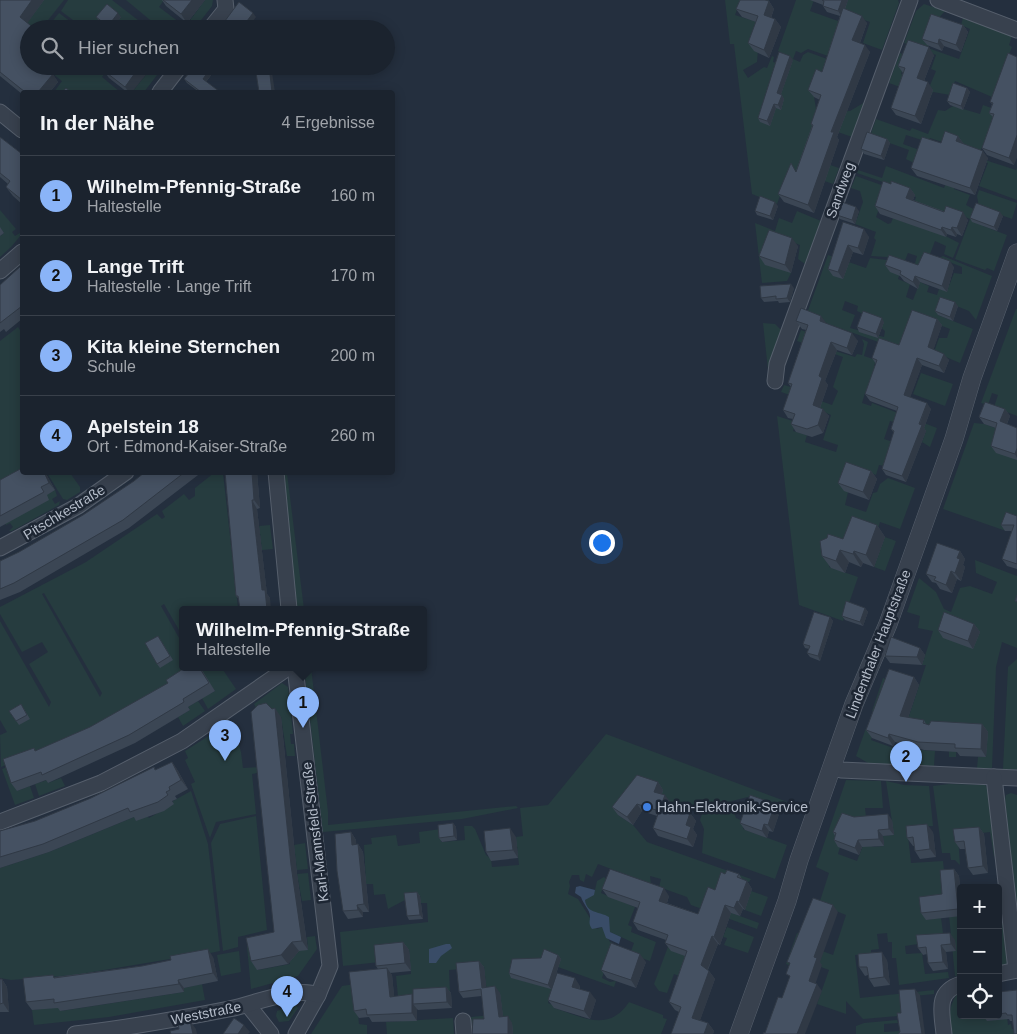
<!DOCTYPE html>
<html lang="de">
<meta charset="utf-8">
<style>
body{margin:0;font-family:Helvetica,sans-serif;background:#242b36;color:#f1f3f6}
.controls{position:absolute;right:15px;bottom:15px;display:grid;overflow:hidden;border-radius:5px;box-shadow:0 2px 12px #0003}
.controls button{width:45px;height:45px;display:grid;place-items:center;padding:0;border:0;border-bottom:1px solid #39404a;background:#1b232e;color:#f1f3f6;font:25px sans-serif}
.you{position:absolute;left:601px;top:542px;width:18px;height:18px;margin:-12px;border:4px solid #fff;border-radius:50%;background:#1a73e8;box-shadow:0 0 0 8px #1a73e833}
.badge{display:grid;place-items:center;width:32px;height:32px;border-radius:50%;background:#8ab4f8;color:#111;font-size:16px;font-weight:700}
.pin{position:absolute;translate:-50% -41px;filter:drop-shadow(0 1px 2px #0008)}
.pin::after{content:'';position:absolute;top:26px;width:18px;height:15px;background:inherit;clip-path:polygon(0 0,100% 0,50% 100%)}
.popup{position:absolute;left:179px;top:606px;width:248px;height:65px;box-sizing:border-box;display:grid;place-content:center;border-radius:5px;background:#1b232e;filter:drop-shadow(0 1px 4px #0005);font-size:16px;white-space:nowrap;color:#a0a4aa}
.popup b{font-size:19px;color:#f1f3f6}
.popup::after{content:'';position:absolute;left:50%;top:100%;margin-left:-10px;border:10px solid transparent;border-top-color:#1b232e}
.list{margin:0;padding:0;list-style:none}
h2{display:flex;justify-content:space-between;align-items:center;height:65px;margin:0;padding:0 20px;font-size:21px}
h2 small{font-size:16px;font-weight:400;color:#a0a4aa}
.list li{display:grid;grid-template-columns:32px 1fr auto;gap:15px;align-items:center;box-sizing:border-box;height:80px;padding:0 20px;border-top:1px solid #39404a}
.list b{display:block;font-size:19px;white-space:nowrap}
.list p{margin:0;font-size:16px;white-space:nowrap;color:#a0a4aa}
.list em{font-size:16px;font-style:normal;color:#a0a4aa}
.icon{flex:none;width:28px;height:28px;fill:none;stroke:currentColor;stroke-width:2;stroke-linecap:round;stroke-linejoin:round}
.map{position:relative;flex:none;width:1017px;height:1034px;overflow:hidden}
.search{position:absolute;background:#1b232e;box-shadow:0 2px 12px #0003;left:20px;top:20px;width:375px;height:55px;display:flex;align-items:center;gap:12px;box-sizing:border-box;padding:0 18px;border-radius:28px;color:#a0a4aa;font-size:19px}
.panel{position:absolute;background:#1b232e;box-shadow:0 2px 12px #0003;left:20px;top:90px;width:375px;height:385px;border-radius:5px}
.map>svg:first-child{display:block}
.green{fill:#263c3f;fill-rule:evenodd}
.water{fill:#394c67}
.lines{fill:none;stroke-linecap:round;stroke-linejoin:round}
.minor-casing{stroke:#565f6c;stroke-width:17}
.tertiary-casing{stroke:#565f6c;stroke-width:19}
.minor{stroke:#38414e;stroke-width:15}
.tertiary{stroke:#38414e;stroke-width:18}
.wall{fill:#3b4654}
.shaded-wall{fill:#303945}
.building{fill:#455162;stroke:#303945}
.shop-dot{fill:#3f7fe0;stroke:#1d2633;stroke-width:2}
.labels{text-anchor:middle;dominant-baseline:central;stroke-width:5;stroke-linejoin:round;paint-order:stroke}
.street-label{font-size:14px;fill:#b4bcc9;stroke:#1d2633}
.poi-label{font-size:14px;fill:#b4bcc9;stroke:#1d2633;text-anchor:start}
</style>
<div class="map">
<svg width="1017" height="1034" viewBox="0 0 1017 1034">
<rect width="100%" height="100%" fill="#242f3e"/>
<!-- green -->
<g class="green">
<polygon points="6,0 64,0 41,29 29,29 0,7"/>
<polygon points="68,0 112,0 143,24 139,29 85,29 61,11"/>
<polygon points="126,0 164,0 159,7 188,29 161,29"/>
<polygon points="205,0 213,0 212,6 195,28 188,23"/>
<polygon points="725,0 769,0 767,5 738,7 735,15 760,23 757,62 743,70 748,78 764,67 767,68 772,56 774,57 773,62 779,64 782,53 778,51 796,0 814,0 810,11 838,21 848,0 898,0 899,3 882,50 863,43 870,22 847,14 840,35 861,43 859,48 828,56 808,49 801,53 796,51 793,59 800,62 803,55 808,52 827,59 814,97 816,109 823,112 850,111 865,102 852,137 815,124 804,156 839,168 833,184 790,169 777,204 752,194 734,44 730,44"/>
<polygon points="924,4 945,11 936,21 928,48 959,59 970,29 961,25 963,18 1012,36 1009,45 1012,47 992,97 955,81 950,95 933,92 930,98 889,83 900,53 907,56 901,74 915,80 928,90 936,71 931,69 936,55 904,43 916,11"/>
<polygon points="59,13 80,29 46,29"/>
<polygon points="43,66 110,66 102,77 120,92 54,92 62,81"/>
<polygon points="153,66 164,66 144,92 132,92"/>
<polygon points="983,105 997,110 980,152 985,160 1016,170 1017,168 1017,200 979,186 988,163 966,155 961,149 963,143 948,144 930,138 928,142 906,135 903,144 925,152 920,166 906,159 909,150 870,136 876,119 910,131 912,128 928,134 938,110 945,111 953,106 980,114"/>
<polygon points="886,166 944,188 950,174 958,176 954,189 970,195 966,205 977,211 983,226 1007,235 994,271 987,268 985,270 955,259 970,219 946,209 938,232 959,243 953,258 944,254 946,246 935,241 924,270 914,267 917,256 908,253 904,263 887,257 871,256 876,240 874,238 876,232 855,224 863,202 860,191 851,188 856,176 887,187 876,217 888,224 891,223 893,218 907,223 916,197 905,194 906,190 857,173 858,170 882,178"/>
<polygon points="979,190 1017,203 1012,219 979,207 977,196"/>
<polygon points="0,210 16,229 12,232 15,236 20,233 21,235 11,247 0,257 0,236 4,233 0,228"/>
<polygon points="797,211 821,221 805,264 798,259 800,245 775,236 791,273 787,281 762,283 755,223 775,231 779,218 792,223"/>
<path d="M828,255L866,268L870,258L887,260L900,265L902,266L898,279L910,284L906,297L913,300L920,282L929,286L927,292L937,295L939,289L947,291L954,273L962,274V267L939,258L943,256L992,276L976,320L969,311L944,301L938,315L973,329L960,363L934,352L939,338H947L950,329L937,324L926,366L893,355L895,348L806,316ZM845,301L858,306L857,311L870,317L885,331L884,337L850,328L855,315L842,310Z"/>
<polygon points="1016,309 1017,309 1017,416 994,407 998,395 992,393 988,405 981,403"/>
<polygon points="763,323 775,324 781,330 768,370"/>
<polygon points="18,327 20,330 22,327 22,472 0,488 0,341"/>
<polygon points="801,330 818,336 815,345 855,357 857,354 862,355 864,344 862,339 868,342 864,356 876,360 874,366 886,370 871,396 865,393 862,403 871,406 872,403 937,428 930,447 922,442 926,431 890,421 884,439 893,442 885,466 879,465 876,475 854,466 845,505 866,512 873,493 877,492 880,484 888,478 915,488 900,529 880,522 877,531 831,562 829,567 858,577 843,621 799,605 777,416 796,422 793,431 807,435 805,442 836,452 838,445 823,440 831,415 815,408 816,404 781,392 784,385 791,387 790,390 832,405 838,391 833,387 843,357 797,341"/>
<polygon points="921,373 953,384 945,406 913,394"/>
<polygon points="974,423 984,424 1004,431 1017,460 1017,520 1006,531 943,509"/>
<polygon points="47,473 70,473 80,487 80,492 67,500 63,499"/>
<path d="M214,473H223L238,608L183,609V637L164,604L161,606L183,645V667H193L161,693L68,740L1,767L0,735L7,732L0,720V621L49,707L51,702L29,664L48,652L42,642L22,652L0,614V607L86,562L157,514L162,519L165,517L162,511L184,494L189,500L195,496V488ZM44,593L102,693L100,697L42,594Z"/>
<polygon points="282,473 287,473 304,609 297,609"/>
<polygon points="55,490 57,496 52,499 55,504 60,501 59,505 12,531 9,531 13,527 10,523 6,525 2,519"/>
<polygon points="270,525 273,549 262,550 259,526"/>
<polygon points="885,537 896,541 885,571 874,567"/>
<polygon points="975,560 1017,576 1017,648 1002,642 996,667 992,768 977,768 978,757 986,757 987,732 957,730 956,757 949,757 949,739 911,738 911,749 935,751 934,766 901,764 910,725 872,711 883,678 893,682 883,707 909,716 926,665 922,665 933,631 918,628 920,616 907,612 919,578 936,592 944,609 951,612 960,588 970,586 992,594 997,582 976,573"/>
<polygon points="1017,659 1017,770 1003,769 1008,667"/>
<polygon points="198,667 221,667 236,689 208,709 202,698 215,691"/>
<polygon points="304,667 311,667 328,812 328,825 516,806 518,808 462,819 323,832"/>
<polygon points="282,683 288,687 293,734 290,734 291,744 294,744 295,756 287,756 281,717 262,719 254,704"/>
<polygon points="198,701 205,711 183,726 178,717 190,710 188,707"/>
<polygon points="232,721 241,752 243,768 261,767 262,772 252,774 256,814 216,822 210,838 191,784 195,782 185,760 188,758 185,751"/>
<polygon points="866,728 874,731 871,740 896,749 891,764 868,763 856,756"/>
<path d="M606,734L801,807L798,813L752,796L732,801L731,804L736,818L745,822L743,829L787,845L775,879L702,853L704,829L700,820L702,814L660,799L618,815L633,825L647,842L751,879L749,882L735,876L710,905L759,923L757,929L691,905L687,897L659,887L661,879L650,876L651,884L598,864L592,877L586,874L584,882L580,880L579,875H572L569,882L570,886L568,894L578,899L597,929L602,927L610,942L613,943L602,978L610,982L616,981L614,987L544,962L512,978L553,988L548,1003L555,1006L554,1008C582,1017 609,1033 629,1002L663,1015V1018L667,1019L661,1034H495L489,1025L472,1026L471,1017L502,1014L487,994L484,967L449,970L450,993L398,997L396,976L411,974L409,950L380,962L343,966L340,932L428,922L427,903H421L420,896L405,900L388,909L385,894L374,895L373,884H366L364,845L372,844L371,838L396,835L398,846L420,843L419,832L441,829V842L465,840L464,826H472L475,829L486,855L491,859L492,867L519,865L516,837L523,836L520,808L548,805Z"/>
<polygon points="22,761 17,791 30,786 34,798 15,805 2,769"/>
<polygon points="61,778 65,786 39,796 35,784 47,780 48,783"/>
<polygon points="846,780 881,781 883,808 865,808 866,817 840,847 838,854 857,861 864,843 874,847 884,846 883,836 894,835 886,781 904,785 929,786 933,826 907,827 911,863 943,861 947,901 926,920 941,918 944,940 905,946 906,954 922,953 925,974 948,972 949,978 899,985 896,958 892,958 892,942 888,942 887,933 877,934 879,949 871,950 871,954 855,955 860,998 934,990 934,994 904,997 905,1012 898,1016 863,1019 846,1001 846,1014 817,1004 829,970 821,967 822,965 793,967 786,964 797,933 806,936 803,944 833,955 846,915 819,904 829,873 816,867"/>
<polygon points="949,784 985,785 990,791 999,858 994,856 990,832 958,836 960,865 955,860 951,860 950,853 942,853 933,786"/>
<polygon points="191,791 208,844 220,951 196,956 177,956 170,959 74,975 11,980 0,978 0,868 49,852 134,817 147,816 149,818 173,804 173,801"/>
<polygon points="1011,793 1017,795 1017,917 1005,799 1006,795"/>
<polygon points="256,816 267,930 238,937 238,947 223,951 211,843 220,824"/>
<polygon points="305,843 308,869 297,870 294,845"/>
<polygon points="308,873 311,900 302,901 297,874"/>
<polygon points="604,877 606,879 601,893 635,907 628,925 632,927 631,932 656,942 650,961 630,954 634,943 610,932 608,925 600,914 594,914 586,906 585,900 595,890 597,881"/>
<polygon points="751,891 768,897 761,916 745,910"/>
<polygon points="961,914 961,975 955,976 949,915"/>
<polygon points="998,915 1005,918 1010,964 998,966"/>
<polygon points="727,927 754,937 748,953 724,945 727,938 723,937"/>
<polygon points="675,928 694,959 686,979 674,974 667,993 659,991 654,984"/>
<polygon points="315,936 317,949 298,976 251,989 247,947 252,947 258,970 290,964 289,958 295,951 308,949 307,937"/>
<polygon points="239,951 241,972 221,976 217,955"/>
<polygon points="202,984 205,1000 109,1017 34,1025 32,1010 60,1007 61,1011 184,992 184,988"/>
<polygon points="355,984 359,1024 367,1025 367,1034 311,1034 342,986"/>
<path d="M959,991H961V1015L986,1017L987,1021L994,1020L1006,1010L1008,1025L1011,1024L1012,1029H1017V1034H951C949,1017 948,1006 959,991Z"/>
<polygon points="295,1004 298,1008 289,1021 279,1022 276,1016 277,1011"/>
<polygon points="453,1018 454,1034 387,1034 386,1022"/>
<polygon points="897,1020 898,1023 884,1024 884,1032 900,1031 900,1034 851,1034 856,1034 856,1026 864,1023"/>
</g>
<!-- water -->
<g class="water">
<path d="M580,886L595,890L594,895L585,900C587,914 599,911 609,917L610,932L621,937L619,944L606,938L602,927L592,929C588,923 590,922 590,916C590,910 583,904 581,897L575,893L576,887Z"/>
<polygon points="446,944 450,944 452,948 441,956 436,963 429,963 429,949"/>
</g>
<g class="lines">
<!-- minor casing -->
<g class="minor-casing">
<g id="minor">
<polyline points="938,0 1017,30"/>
<polyline points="210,29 226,9 225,0"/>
<polyline points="160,92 180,66"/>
<polyline points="0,112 22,130"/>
<polyline points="0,271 22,252"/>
<polyline points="775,381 777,364 910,0"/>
<polyline points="276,472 289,609"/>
<polyline points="0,548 78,506 126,472"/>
<polyline points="295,667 330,966 318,995 296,1034"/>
<polyline points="832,767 841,770 1017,778"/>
<polyline points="994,777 1016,970"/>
<polyline points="0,822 101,783 182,741 289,667"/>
<polyline points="998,974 1017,970"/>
<polyline points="248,1005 271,1034"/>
<polyline points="463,1021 464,1034"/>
<path d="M75,1034C127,1028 178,1019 229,1009C255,1004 294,986 318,995"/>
<path d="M944,1034C942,1012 935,992 961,984"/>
</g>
</g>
<!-- tertiary casing -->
<g class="tertiary-casing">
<polyline id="tertiary" points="739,1034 787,901 799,860 854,704 888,624 954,439 972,378 1017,253"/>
</g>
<!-- minor -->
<use href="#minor" class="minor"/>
<!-- tertiary -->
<use href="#tertiary" class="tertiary"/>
</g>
<!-- wall -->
<g class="wall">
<polygon points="0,0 44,0 27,23 29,66 56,66 51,72 58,82 50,92 22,92 22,94 0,76"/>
<polygon points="162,0 205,0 187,23 166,6"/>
<polygon points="810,0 848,0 845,9 867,23 860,43 870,52 837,137 839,140 814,213 784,202 778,194 796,171 812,126 811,124 820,100 814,97 808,90 822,72 840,16 827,12 823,6 823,5"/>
<polygon points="769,1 774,9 771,18 775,19 781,27 769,58 754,51 748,43 756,22 742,17 736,9"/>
<polygon points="96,17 121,17 112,29 109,29 99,21"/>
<polygon points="963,25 968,32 961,52 944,46 942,51 927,45 922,39"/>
<polygon points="934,55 924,81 933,90 921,124 896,115 891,108 903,73 898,66"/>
<polygon points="1017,57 1014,165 987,155 982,148 993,117 989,113 992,104 990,102"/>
<polygon points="793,60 781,94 784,99 781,110 776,108 770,126 760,122 758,118"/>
<polygon points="106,66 132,92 127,92 109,78 103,70"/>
<polygon points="194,66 218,66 206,82 220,92 199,92 187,83 184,79"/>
<polygon points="967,88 970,92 963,110 950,105 947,101"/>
<polygon points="958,136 963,143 963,144 988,158 975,195 917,176 911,168 941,143"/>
<polygon points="0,137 22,154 22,204 13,196 6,187 8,184 0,177"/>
<polygon points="887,139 890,143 884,160 864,154 861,149"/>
<polygon points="891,184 910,188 915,195 913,200 968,220 962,236 957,234 956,237 947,234 946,237 880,214 875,206"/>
<polygon points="778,206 773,220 757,215 755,211"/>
<polygon points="859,211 855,224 840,219 837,215"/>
<polygon points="1003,216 997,231 972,222 970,218"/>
<polygon points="843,222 869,237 863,255 853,252 843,279 833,276 828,269"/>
<polygon points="0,227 4,233 0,236"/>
<polygon points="798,246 791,273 765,265 759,256"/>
<polygon points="22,265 22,319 6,332 4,329 0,332 0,285"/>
<polygon points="885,265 918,265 954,267 947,292 920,282 918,289 904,281 900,276 890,272"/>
<polygon points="794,288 790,302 779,303 778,301 764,302 761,298"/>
<polygon points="958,306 953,321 938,315 935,311"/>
<polygon points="937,319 942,325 933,350 949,360 944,373 922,365 910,397 931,409 924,428 926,431 906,482 886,475 882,469 894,433 891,429 897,411 870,401 865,394 876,364 872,358 899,345"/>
<polygon points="796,321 827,324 858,341 852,355 837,350 825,381 828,385 820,408 829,416 823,433 812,437 796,432 791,424 793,419 788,418 783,410 791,387 788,383 806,330 802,329"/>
<polygon points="884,322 878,338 859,332 857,327"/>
<polygon points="1005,409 1010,416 1007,424 1017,428 1017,460 996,453 991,446 996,428 984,424 979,417"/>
<polygon points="871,471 877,479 869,500 844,491 838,483"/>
<polygon points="22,472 45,472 55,490 47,495 49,500 0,527 0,480"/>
<polygon points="145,472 202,472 129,528 20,592 0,600 0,561 19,552 83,515 134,481"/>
<polygon points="225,472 257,472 260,508 257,509 267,594 270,598 239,599 236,596"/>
<polygon points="1017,516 1017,569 1007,566 1002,559 1012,531 1005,531 1001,525"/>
<polygon points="877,525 885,537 874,567 863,563 861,567 849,562 845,573 831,568 822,556 843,539"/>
<polygon points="960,551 965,559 963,565 965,567 961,581 957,579 952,593 940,589 936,583 932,582 926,574"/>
<polygon points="865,608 868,612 863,626 845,620 842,616"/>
<polygon points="830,617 833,621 820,661 810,657 807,653 809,649 805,648 803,644"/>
<polygon points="974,624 980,632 973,649 943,638 938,630"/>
<polygon points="158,636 173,660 160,668 157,664"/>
<polygon points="920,648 925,655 922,665 890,663 885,656"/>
<polygon points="200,667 215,691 188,707 190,710 135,743 48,783 46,780 17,791 11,783 34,748 36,751 90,727"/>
<polygon points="914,677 919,685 908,718 924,720 926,724 929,725 982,724 988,732 986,757 960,756 957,752 924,750 895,742 893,746 872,738 866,730"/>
<polygon points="21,704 30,719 19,725 9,711"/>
<polygon points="281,717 297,874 308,950 299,951 288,964 257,970 251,961 274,932"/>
<polygon points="172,762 178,771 188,789 175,796 177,799 172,801 174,804 164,811 136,821 134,817 49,852 0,868 0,831 35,821 91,798 154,767 156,770"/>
<polygon points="658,782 663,790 662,794 671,803 670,806 690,813 696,821 693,829 697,835 693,847 658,836 653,828 657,816 642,811 633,825 618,815 612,807"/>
<polygon points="780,811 773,832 769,831 767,838 745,830 740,823"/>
<polygon points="854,817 892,820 894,835 883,836 884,846 862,847 859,855 838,847 834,840 835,836 833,832"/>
<polygon points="453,823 456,827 457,840 442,842 439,838"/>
<polygon points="979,827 984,834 988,873 973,875 968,868 965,849 960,849 955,842"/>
<polygon points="351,832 356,840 356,844 358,844 363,852 369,912 363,912 363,917 348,919 343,911"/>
<polygon points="933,832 936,857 920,859 915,851 914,846 913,846 907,838"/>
<polygon points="516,837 518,858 491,861 486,852"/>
<polygon points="954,869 959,876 961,896 961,916 926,920 921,913 942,894"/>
<polygon points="725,874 739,874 742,879 747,881 752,889 745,910 743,909 740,916 731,913 720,945 718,944 708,970 709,971 715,979 700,1020 708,1023 714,1031 713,1034 671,1034 679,1012 675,1010 669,1002 685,956 671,951 665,943 666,940 638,930 633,922 638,908 608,897 602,889 669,896 667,903 698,914"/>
<polygon points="417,892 420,896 423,919 409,920 407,916"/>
<polygon points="955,940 956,951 946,952 948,969 933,971 928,963 927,954 923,955 918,948"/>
<polygon points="403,942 409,950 411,971 390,973 392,975 394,996 413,996 446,987 451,993 452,1008 418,1010 417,1009 417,1021 372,1022 369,1017 359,1018 354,1011 378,969 376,966"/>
<polygon points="558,955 561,959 551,989 511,978 509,973 541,958"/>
<polygon points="213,957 218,981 184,988 184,992 60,1011 58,1008 32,1010 26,1002 55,977"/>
<polygon points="887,960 890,985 874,987 869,979 868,975 865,976 859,967"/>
<polygon points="479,961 484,967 486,987 500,993 503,1017 512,1023 513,1034 472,1034 484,1019 482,996 463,998 459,992"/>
<polygon points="646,962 636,988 607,978 601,970"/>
<polygon points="0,979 2,979 7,987 9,1012 0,1012"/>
<polygon points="580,986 580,989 596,1000 590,1019 554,1008 548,1000"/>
<polygon points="1017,990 1013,1021 1010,1021 1009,1019 987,1021 984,1017 971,1018 969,1015 998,1015 998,992"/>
</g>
<!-- shaded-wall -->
<g class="shaded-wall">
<polygon points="32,0 44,0 26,25 20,17"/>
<polygon points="192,0 205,0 187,23 181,14"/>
<polygon points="842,0 848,0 842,17 838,11"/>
<polygon points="769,1 774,9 769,23 764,15"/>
<polygon points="118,13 121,17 112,29 110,29 108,26"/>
<polygon points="253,13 256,17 247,29 241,29"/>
<polygon points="862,16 867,23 858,48 852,40"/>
<polygon points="775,19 781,27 769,58 764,50"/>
<polygon points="963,25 968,32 961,52 956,45"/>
<polygon points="939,39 944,46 942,51 938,44"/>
<polygon points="865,45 870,52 837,137 839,140 814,213 808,205 831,132"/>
<polygon points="929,47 934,55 922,86 917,78"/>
<polygon points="790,56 793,60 780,97 777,93"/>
<polygon points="44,66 56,66 49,75"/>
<polygon points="140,66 153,66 132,92 129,92 125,87"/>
<polygon points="212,66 218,66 205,83 203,79"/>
<polygon points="269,66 271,66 275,92 272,92"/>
<polygon points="53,74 58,82 50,92 38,92"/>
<polygon points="928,82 933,90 921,124 915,116"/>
<polygon points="967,88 970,92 963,110 961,106"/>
<polygon points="782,95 784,99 781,110 778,105"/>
<polygon points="774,104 776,108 770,126 767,121"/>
<polygon points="1017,135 1017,158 1014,165 1009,158"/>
<polygon points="958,136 963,143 961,149 956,141"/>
<polygon points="887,139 890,143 884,160 881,156"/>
<polygon points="983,151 988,158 975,195 970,188"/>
<polygon points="910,188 915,195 911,205 906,198"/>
<polygon points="775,202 778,206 773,220 770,216"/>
<polygon points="856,207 859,211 855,224 852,220"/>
<polygon points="963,212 968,220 962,236 957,228"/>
<polygon points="1000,212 1003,216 997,231 994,227"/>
<polygon points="942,227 947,234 946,237 941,230"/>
<polygon points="952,227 957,234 956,237 951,230"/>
<polygon points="864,229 869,237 863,255 858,248"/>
<polygon points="792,238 798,246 791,273 785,265"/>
<polygon points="848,245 853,252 843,279 838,272"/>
<polygon points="950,261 954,267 947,292 942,286"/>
<polygon points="915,276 920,282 918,289 913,282"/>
<polygon points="791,284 794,288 790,302 787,298"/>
<polygon points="955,302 958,306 953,321 950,317"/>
<polygon points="821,316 827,324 820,321"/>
<polygon points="882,318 884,322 878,338 876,334"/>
<polygon points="937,319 942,325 932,354 928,347"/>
<polygon points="852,333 858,341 852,355 847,348"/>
<polygon points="831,342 837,350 825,381 828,385 818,413 813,405 819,376"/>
<polygon points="944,354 949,360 944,373 939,366"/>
<polygon points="917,358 922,365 909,401 904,395"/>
<polygon points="927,403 931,409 924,428 926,431 906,482 902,476"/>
<polygon points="823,409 829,416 823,433 818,425"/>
<polygon points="1005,409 1010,416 1005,428 1000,421"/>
<polygon points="1017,448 1017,458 1015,454"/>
<polygon points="871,471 877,479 869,500 863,492"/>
<polygon points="44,472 45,472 55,490 49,483"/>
<polygon points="252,472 257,472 260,508 254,500"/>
<polygon points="252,500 257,509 267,594 270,598 271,609 267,609 262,590"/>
<polygon points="877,525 885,537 874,567 866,555"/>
<polygon points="840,550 849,562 845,573 836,561"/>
<polygon points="854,551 863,563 861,567 853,554"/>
<polygon points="960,551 965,559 963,565 965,567 961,581 955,573 957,558"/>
<polygon points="951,571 957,579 952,593 946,585"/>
<polygon points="865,608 868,612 863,626 860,622"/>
<polygon points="830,617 833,621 820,661 818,656"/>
<polygon points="974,624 980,632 973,649 968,641"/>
<polygon points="920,648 925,655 922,665 917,657"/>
<polygon points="914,677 919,685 906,724 900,716"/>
<polygon points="275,708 281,717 297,874 308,950 302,941 291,865"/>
<polygon points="982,724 988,732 986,757 981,749"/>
<polygon points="889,734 895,742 893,746 888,738"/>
<polygon points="172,762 178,771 188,789 181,780"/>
<polygon points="658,782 663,790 660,799 654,792"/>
<polygon points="665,795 671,803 665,819 659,811"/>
<polygon points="637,804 642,811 633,825 627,817"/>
<polygon points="775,804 780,811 773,832 768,825"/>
<polygon points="690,813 696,821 693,829 697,835 693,847 687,839 686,825"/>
<polygon points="888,814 892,820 894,835 889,829"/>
<polygon points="453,823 456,827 457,840 454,836"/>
<polygon points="764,824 769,831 767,838 762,831"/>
<polygon points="927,824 933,832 936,857 930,849"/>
<polygon points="979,827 984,834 988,873 983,866"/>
<polygon points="510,828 516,837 518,858 513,850"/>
<polygon points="878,830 883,836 884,846 879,839"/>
<polygon points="351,832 356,840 357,852 352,845"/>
<polygon points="858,840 862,847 859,855 855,848"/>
<polygon points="358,844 363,852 369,912 364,904"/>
<polygon points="954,869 959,876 961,896 961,913 958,909"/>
<polygon points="747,881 752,889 745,910 739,902"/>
<polygon points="664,888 669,896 665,909 659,901"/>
<polygon points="417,892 420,896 423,919 420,915"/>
<polygon points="737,901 743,909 740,916 734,908"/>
<polygon points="357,905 363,912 363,917 358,910"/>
<polygon points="725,905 731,913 720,945 714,937"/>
<polygon points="833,905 838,912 820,962 822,965 814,988 809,981 814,957"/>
<polygon points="950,933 955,940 956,951 951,944"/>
<polygon points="712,936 718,944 706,973 701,965"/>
<polygon points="292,942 299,951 288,964 281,955"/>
<polygon points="403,942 409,950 411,971 405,963"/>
<polygon points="941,945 946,952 948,969 943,962"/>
<polygon points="208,949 213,957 218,981 213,973"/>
<polygon points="882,952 887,960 890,985 884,977"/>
<polygon points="640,954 646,962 636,988 631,980"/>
<polygon points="558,955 561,959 551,989 548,985"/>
<polygon points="479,961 484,967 487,994 482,988"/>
<polygon points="387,968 392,975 395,1004 390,997"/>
<polygon points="709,971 715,979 698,1026 692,1018"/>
<polygon points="575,978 580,986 578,995 572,987"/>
<polygon points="2,979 7,987 9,1012 3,1003"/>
<polygon points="178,980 184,988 184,992 179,984"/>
<polygon points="817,984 822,991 805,1034 797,1034"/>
<polygon points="495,986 500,993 504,1023 499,1017"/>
<polygon points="446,987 451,993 452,1008 447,1002"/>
<polygon points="915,989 920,995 925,1034 922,1034"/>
<polygon points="590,992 596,1000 590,1019 584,1011"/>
<polygon points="412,994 417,1002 413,1004 417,1009 417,1021 412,1013"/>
<polygon points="508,1016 512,1023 513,1034 508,1034"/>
<polygon points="190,1021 196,1029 197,1034 193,1034"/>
<polygon points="708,1023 714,1031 713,1034 704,1034"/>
<polygon points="244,1025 250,1032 248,1034 238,1034"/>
</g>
<!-- building -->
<g class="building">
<polygon points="0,0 32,0 20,17 35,29 29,29 29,66 44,66 53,74 38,92 25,92 0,72"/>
<polygon points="163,0 192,0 181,14"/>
<polygon points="740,0 765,0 769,1 764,15 775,19 764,50 748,43 758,16 736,9"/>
<polygon points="822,0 842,0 838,11 823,6 824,1"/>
<polygon points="239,2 253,13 241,29 219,29"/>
<polygon points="107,4 118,13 108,26 96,17"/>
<polygon points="843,8 862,16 852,40 865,45 831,132 834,132 808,205 778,194 791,163 796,172 813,125 811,124 821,95 808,90 816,69 822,72"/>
<polygon points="931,14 963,25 956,45 939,39 938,44 922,39"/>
<polygon points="142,20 154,29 135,29"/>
<polygon points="908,40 929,47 917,78 928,82 915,116 891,108 905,68 898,66"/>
<polygon points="779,52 790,56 777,93 782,95 778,105 774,104 767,121 758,118"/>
<polygon points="1008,53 1017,57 1017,135 1009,158 982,148 994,114 989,113 993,103 990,102"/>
<polygon points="106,66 140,66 125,87 103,70"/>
<polygon points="195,66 212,66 203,79 220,92 201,92 184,79"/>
<polygon points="255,66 269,66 272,92 259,92"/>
<polygon points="953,83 967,88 961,106 947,101"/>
<polygon points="66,88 71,92 73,90 76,92 62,92"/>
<polygon points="86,90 90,92 84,92"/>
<polygon points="945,131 958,136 956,141 983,151 970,188 911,168 922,137 941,143"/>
<polygon points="867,132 887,139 881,156 861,149"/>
<polygon points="0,137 22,154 22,200 6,187 10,181 0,173"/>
<polygon points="883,181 891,184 891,181 910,188 906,198 944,212 946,206 963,212 957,228 952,227 951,230 942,227 941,230 875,206"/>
<polygon points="760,196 775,202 770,216 755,211"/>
<polygon points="842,202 856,207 852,220 837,215"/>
<polygon points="976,203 1000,212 994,227 970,218"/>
<polygon points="843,222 864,229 858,248 848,245 838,272 828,269"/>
<polygon points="769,230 792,238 785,265 759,256"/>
<polygon points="924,252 950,261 942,286 915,276 913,282 900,274 901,271 885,265 889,255 918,265"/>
<polygon points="22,265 22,306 0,323 0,285"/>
<polygon points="791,284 787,298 776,299 776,296 761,298 760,286"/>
<polygon points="940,297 955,302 950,317 935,311"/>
<polygon points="801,308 821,316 820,321 852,333 847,348 831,342 819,376 822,378 813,405 823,409 818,425 807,429 791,424 795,414 783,410 792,384 788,383 808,325 796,321"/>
<polygon points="912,310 937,319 928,347 944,354 939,366 917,358 904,395 927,403 919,424 922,425 902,476 882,469 894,431 891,429 898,407 865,394 877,360 872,358 879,338 899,345"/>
<polygon points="863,311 882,318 876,334 857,327"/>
<polygon points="985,402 1005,409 1000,421 1017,428 1017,448 1015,454 991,446 997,423 979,417"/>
<polygon points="846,462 871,471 863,492 838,483"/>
<polygon points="22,468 22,472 44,472 49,483 41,487 44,492 0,516 0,480"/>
<polygon points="145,472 185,472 123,520 14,583 0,589 0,561 19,552 83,515 134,481"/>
<polygon points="225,472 252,472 254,500 252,500 262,590 265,590 267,609 240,609 238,596 236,596"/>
<polygon points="1006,512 1017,516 1017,564 1002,559 1014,525 1001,525"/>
<polygon points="852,516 877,525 866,555 854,551 853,554 840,550 836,561 822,556 820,541 827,538 828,534 843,539"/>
<polygon points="937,543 960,551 957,558 960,559 955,573 951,571 946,585 934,580 936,577 926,574"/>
<polygon points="1017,595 1017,602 1015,601"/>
<polygon points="846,601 865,608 860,622 842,616"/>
<polygon points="814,612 830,617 818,656 807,653 810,646 803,644"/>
<polygon points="944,612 974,624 968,641 938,630"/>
<polygon points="158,636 170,656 157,664 145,643"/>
<polygon points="891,637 920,648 917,657 885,656"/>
<polygon points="186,667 199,667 209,683 183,699 184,702 129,735 42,775 41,772 11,783 3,759 34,748 35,751 90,727 168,683 166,680"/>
<polygon points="889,669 914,677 900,716 924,720 923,723 929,725 931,721 982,724 981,749 955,748 955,744 918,742 889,734 888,738 866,730"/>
<polygon points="266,703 272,709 275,708 291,865 302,941 292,942 281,955 251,961 246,938 274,932 251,712 258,705"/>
<polygon points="21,704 27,715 16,721 9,711"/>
<polygon points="172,762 181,780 169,787 170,790 166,792 168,795 158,802 130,812 128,808 43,844 0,857 0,831 35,821 91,798 154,767 155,770"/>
<polygon points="637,775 658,782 654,792 665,795 659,811 637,804 627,817 612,807"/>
<polygon points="750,795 775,804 768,825 764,824 762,831 740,823"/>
<polygon points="662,803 690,813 686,825 691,827 687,839 653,828"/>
<polygon points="842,813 854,817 888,814 889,829 878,830 879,839 858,840 855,848 834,840 836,833 833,832"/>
<polygon points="453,823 454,836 439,838 438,825"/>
<polygon points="927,824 930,849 915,851 913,837 907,838 906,826"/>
<polygon points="979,827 983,866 968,868 964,841 955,842 953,829"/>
<polygon points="510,828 513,850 486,852 484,831"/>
<polygon points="351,832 352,845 358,844 364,904 357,905 358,910 343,911 337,871 335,834"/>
<polygon points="610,869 664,888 659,901 698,914 708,887 715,890 721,872 725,874 727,870 739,874 737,877 747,881 739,902 737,901 734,908 725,905 714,937 712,936 701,965 709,971 692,1018 708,1023 704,1034 671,1034 681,1007 669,1002 687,951 665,943 668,935 633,922 640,902 602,889"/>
<polygon points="954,869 958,909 921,913 919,897 942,894 940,870"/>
<polygon points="417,892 420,915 407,916 404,893"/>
<polygon points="813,898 833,905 814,957 817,958 809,981 817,984 797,1034 763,1034 764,1032 765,1033 778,997 782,998 790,976 786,974 790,963 787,962"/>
<polygon points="950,933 951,944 941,945 943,962 928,963 926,947 918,948 916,935"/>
<polygon points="403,942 405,963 376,966 374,945"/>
<polygon points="611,943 640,954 631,980 601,970"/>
<polygon points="208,949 213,973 178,980 179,984 54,1003 54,999 26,1002 23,978 53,975 54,978 142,966 171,960 170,956"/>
<polygon points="544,949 558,955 548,985 509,973 512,959 541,958"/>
<polygon points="882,952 884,977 869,979 867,967 859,967 858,954"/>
<polygon points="479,961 482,988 495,986 499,1017 508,1016 508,1034 472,1034 473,1019 484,1019 481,989 459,992 456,963"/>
<polygon points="387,968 390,997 412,994 412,1013 367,1015 366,1009 354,1011 349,972"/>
<polygon points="557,973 575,978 572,987 590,992 584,1011 548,1000"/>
<polygon points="0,979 2,979 3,1003 0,1004"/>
<polygon points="446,987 447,1002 413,1004 413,989"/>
<polygon points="915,989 922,1034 898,1034 900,1032 897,1013 901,1013 899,990"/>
<polygon points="1017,990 1017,1034 1014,1034 1012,1015 1007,1015 1006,1013 998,1014 998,992"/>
<polygon points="234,1018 244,1025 238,1034 223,1034"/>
<polygon points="190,1021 193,1034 171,1034 170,1031 179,1029 178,1023"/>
</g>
<!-- markers -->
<circle class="shop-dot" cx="647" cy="807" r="5"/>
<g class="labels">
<!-- street labels -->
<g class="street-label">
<text transform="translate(840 190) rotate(-70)">Sandweg</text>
<text transform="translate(64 512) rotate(-31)">Pitschkestraße</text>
<text transform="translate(878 644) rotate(-69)">Lindenthaler Hauptstraße</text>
<text transform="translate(315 832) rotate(-97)">Karl-Mannsfeld-Straße</text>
<text transform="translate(206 1013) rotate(-11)">Weststraße</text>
</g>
<!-- poi labels -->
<g class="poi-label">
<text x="657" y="807">Hahn-Elektronik-Service</text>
</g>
</g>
</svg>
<div class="controls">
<button>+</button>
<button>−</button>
<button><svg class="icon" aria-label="locate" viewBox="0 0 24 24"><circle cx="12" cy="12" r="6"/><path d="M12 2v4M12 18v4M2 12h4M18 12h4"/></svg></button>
</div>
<div class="you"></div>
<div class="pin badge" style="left:303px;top:728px">1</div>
<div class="popup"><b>Wilhelm-Pfennig-Straße</b>Haltestelle</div>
<div class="pin badge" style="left:906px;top:782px">2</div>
<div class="pin badge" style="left:225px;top:761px">3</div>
<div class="pin badge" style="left:287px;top:1017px">4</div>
<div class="search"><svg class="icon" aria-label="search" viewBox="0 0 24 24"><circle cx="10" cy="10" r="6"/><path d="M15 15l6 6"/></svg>Hier suchen</div>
<section class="panel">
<h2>In der Nähe<small>4 Ergebnisse</small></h2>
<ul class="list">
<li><span class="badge">1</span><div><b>Wilhelm-Pfennig-Straße</b><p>Haltestelle</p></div><em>160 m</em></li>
<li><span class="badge">2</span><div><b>Lange Trift</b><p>Haltestelle · Lange Trift</p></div><em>170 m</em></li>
<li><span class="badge">3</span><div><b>Kita kleine Sternchen</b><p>Schule</p></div><em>200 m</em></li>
<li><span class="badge">4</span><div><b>Apelstein 18</b><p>Ort · Edmond-Kaiser-Straße</p></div><em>260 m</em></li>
</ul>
</section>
</div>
